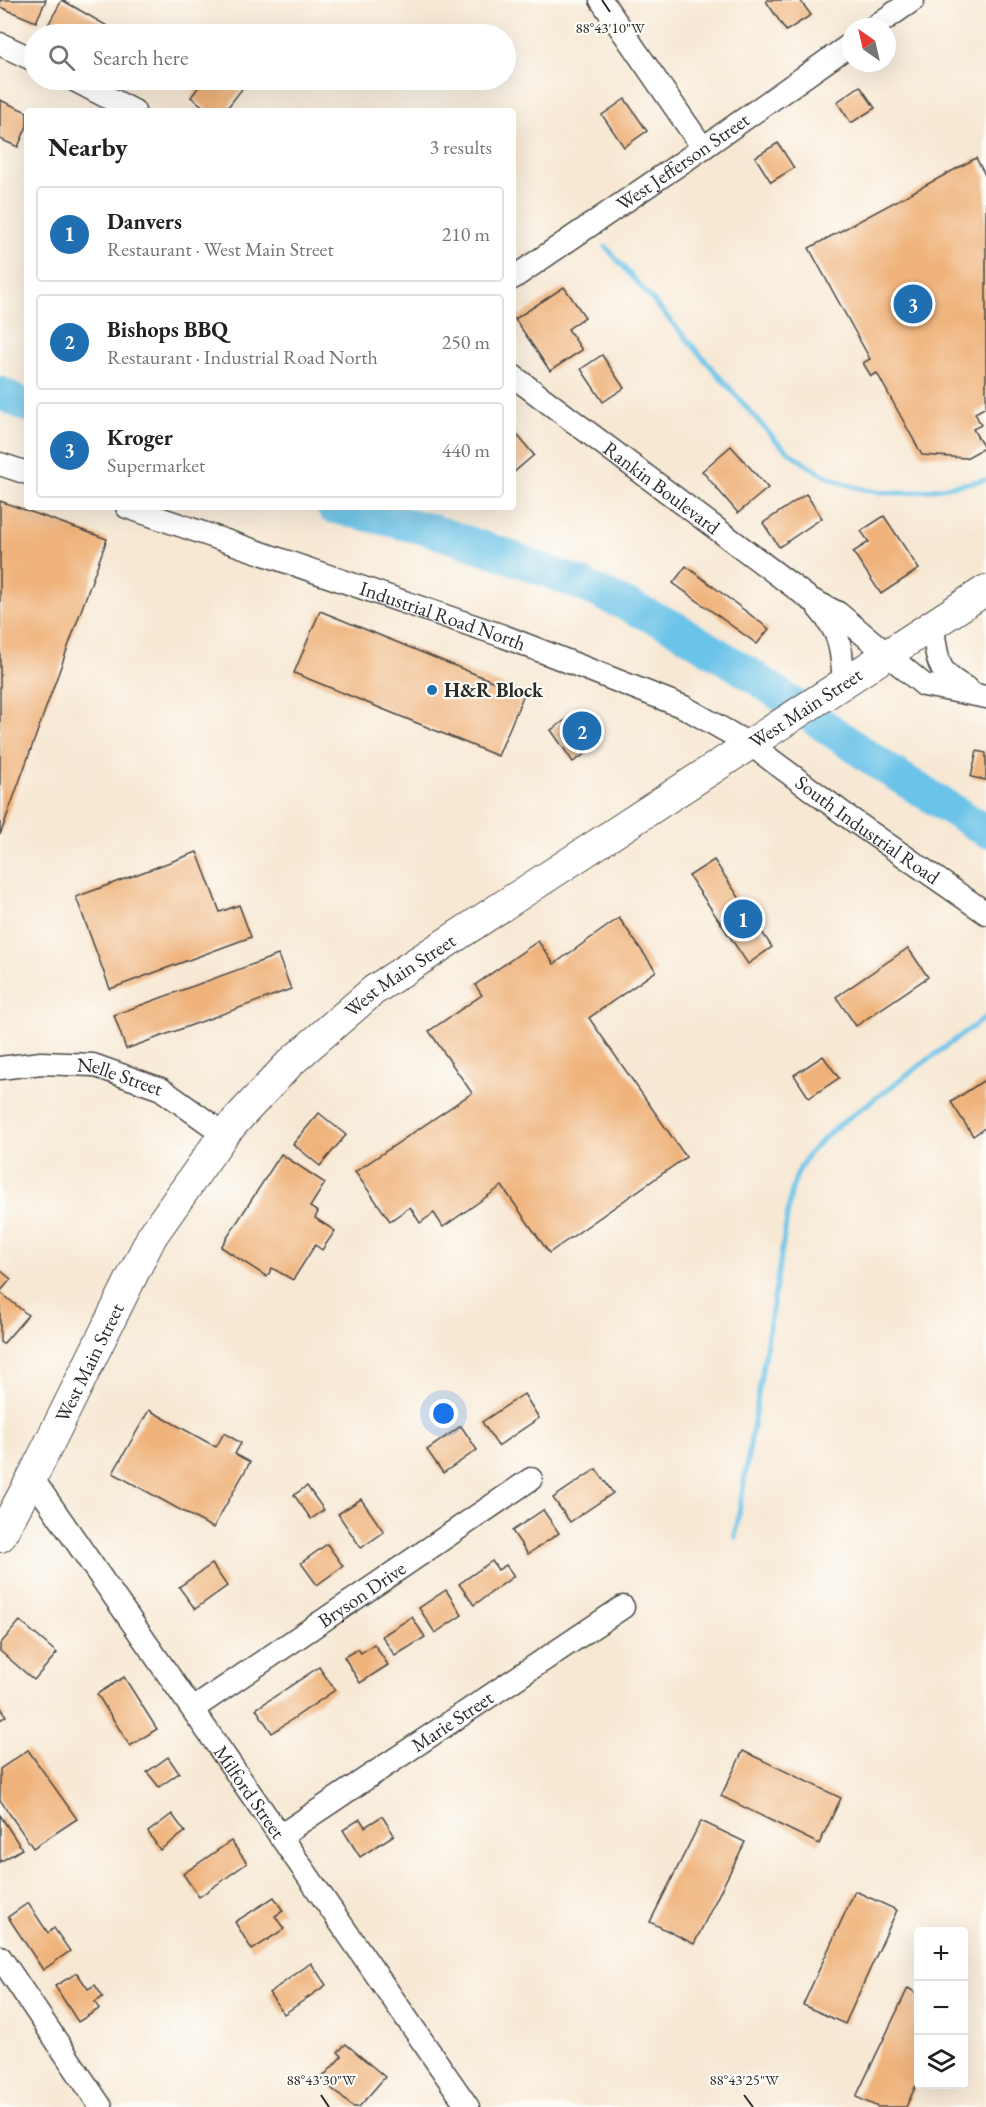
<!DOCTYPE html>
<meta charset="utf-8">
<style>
body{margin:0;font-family:"EB Garamond",serif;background:#f6f6f6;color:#202124}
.controls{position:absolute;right:18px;bottom:18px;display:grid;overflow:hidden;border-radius:6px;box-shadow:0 6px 24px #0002}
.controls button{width:54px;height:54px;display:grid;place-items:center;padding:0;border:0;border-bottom:2px solid #e0e0e0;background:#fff;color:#202124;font:30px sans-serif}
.compass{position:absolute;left:842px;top:18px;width:54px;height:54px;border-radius:50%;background:#fff;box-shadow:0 6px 24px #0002;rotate:326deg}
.you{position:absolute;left:444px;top:1414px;width:21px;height:21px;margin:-15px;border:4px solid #fff;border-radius:50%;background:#1a73e8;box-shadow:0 0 0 9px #1a73e833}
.badge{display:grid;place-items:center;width:39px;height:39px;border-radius:50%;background:#1f6fb2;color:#fff;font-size:20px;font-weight:700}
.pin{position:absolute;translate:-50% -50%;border:3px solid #fff;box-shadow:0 2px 6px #0006}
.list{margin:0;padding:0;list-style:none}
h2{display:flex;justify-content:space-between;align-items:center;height:78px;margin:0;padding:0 24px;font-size:26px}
h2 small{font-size:20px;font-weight:400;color:#757577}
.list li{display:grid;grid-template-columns:39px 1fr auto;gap:18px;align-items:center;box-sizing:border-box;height:96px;margin:0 12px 12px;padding:0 12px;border:2px solid #e0e0e0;border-radius:6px}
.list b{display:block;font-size:22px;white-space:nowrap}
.list p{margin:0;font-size:20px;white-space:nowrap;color:#757577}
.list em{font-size:20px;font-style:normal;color:#757577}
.icon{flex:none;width:33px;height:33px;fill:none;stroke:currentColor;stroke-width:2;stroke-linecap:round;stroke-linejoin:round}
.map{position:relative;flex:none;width:986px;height:2107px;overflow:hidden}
.search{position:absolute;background:#fff;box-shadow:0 6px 24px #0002;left:24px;top:24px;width:492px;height:66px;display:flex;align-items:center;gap:15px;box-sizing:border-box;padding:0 21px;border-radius:33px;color:#757577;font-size:22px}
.panel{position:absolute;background:#fff;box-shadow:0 6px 24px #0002;left:24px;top:108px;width:492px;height:402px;border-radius:6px}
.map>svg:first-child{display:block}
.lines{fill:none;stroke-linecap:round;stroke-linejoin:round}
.stream{stroke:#6bc3e8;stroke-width:5}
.river{stroke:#6bc3e8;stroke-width:33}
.building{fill:#efb27a}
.minor-casing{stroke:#4a4744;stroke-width:25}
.major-casing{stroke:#4a4744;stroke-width:32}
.minor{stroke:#fff;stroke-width:22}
.major{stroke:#fff;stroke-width:30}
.ticks{fill:none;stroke:#2b2b2b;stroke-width:2}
.poi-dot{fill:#1f6fb2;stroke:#fdfcf7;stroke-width:2}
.labels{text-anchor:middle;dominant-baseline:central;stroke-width:4.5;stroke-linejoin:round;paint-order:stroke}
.street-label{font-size:20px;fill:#2b2b2b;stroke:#fdfcf7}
.poi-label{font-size:20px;font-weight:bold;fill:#2b2b2b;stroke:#fdfcf7;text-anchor:start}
.ticks-label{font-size:15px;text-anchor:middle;fill:#2b2b2b;stroke:#fdfcf7;stroke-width:4.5;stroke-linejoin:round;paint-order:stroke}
</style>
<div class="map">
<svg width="986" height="2107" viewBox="0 0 986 2107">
<rect width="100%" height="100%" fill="#fdfcf7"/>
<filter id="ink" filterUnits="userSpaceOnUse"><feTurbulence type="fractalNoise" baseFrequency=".0167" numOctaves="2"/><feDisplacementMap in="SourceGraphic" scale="12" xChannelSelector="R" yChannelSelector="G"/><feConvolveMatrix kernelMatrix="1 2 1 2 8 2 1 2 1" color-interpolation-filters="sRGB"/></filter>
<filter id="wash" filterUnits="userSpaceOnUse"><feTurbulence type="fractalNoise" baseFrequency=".008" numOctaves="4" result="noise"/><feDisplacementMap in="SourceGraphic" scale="24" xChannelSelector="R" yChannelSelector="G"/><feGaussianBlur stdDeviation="1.35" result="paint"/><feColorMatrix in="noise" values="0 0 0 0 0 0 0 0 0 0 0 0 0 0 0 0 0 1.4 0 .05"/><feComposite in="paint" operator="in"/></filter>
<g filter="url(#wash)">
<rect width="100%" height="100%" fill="#f7e8d4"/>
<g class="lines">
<!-- stream -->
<g class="stream">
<path d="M606,247L776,441C812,473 853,495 903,493C931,491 958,484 986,480"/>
<path d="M735,1537L791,1194C798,1161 813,1147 839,1125L986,1017"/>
</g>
<!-- river -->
<g class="river">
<polyline points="0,393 27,406"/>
<polyline points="333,507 431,530 505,555 583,585 674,627 750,674 885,768 986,831"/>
</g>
</g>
<g id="blocks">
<!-- building -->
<g class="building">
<polygon points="0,0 46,0 36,22 0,7"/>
<polygon points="62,0 109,27 105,34 65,34 48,25"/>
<polygon points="767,0 800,0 811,15 786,31 766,1"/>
<polygon points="204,80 230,80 242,89 225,111 209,111 191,97"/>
<polygon points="860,86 875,108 851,123 837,102"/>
<polygon points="625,99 647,131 624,147 602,115"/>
<polygon points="0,100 27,112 27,126 18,147 0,139"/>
<polygon points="778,143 794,168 771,182 755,157"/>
<polygon points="976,158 986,177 986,407 975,413 981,425 973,429 984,448 966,458 922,455 877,373 871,376 863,363 870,359 809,248"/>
<polygon points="564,287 585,317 568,329 582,350 550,371 515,319"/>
<polygon points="602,355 624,388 603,402 581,369"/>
<polygon points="513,430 534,455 513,473"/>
<polygon points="731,446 768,488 738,513 702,471"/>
<polygon points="806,494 822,518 779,547 763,523"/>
<polygon points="0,501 107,539 0,835"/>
<polygon points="884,516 919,569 881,594 853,552 869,542 861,531"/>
<polygon points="686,566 769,629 757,644 673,583"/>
<polygon points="320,611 524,694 498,756 294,673"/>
<polygon points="576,713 598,745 573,762 551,730"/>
<polygon points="977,751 986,753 986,780 971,777"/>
<polygon points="197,852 220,912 239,905 251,937 110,989 76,897"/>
<polygon points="714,860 772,947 748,964 689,876"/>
<polygon points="619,918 656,971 589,1018 686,1157 549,1253 502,1186 443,1227 434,1213 420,1223 410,1207 390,1221 355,1172 472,1093 429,1031 482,995 475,985 538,941 554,964"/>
<polygon points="908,948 928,977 856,1026 836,997"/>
<polygon points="278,955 291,989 126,1049 114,1015"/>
<polygon points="823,1056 839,1078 809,1098 794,1075"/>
<polygon points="986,1079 986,1127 973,1136 951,1102"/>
<polygon points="319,1113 346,1135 320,1166 293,1144"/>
<polygon points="281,1154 325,1183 310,1207 318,1212 315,1218 335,1231 322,1250 315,1245 293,1280 272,1268 267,1277 221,1247"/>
<polygon points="0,1270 11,1279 0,1292 28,1315 3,1344 0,1342"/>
<polygon points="524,1394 539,1418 498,1446 482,1422"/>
<polygon points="149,1410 216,1447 224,1433 241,1443 235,1454 250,1462 213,1528 113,1473"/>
<polygon points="461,1426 477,1450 443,1473 427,1450"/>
<polygon points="596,1469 613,1493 570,1522 553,1498"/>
<polygon points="307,1486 324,1510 311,1519 294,1495"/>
<polygon points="361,1499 384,1532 361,1548 338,1514"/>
<polygon points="543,1510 559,1533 528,1554 512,1531"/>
<polygon points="327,1544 343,1566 317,1585 301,1563"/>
<polygon points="492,1561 498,1570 506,1565 514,1576 474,1605 459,1584"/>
<polygon points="212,1564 227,1586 195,1609 179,1587"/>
<polygon points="446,1590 462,1615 435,1633 419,1608"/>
<polygon points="412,1617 425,1637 395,1656 382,1636"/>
<polygon points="20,1621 57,1653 34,1680 0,1651 0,1644"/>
<polygon points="374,1644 388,1665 360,1683 344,1657 358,1649 361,1653"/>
<polygon points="319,1667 335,1690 272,1733 256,1709"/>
<polygon points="124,1677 157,1729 130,1746 97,1694"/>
<polygon points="0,1706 6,1716 0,1720"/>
<polygon points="28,1750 77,1819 33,1848 0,1800 0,1769"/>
<polygon points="743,1751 841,1798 819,1844 721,1796"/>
<polygon points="168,1757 179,1773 159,1787 147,1772"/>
<polygon points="172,1814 185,1832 160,1850 148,1832"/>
<polygon points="0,1815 22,1849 0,1862"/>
<polygon points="382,1816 394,1835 360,1857 343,1830 360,1819 365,1827"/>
<polygon points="701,1821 745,1842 694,1944 650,1922"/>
<polygon points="231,1841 247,1863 199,1897 183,1874"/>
<polygon points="855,1891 897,1910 845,2024 803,2005"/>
<polygon points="274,1897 283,1911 275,1916 284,1929 252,1950 235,1922"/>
<polygon points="28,1903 48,1933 54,1928 70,1951 43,1970 8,1917"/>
<polygon points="311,1963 326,1985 284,2014 269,1993"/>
<polygon points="77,1973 88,1989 95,1985 103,1997 95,2002 99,2009 78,2022 55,1986"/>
<polygon points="908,1988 918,1994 918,2081 906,2107 878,2107 856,2097"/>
<polygon points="346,2044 385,2077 359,2107 353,2107 321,2079 342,2056 338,2052"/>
</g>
</g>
</g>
<g filter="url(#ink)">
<use href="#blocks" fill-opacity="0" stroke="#4a4744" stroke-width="1.5"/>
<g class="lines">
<!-- minor casing -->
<g class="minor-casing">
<g id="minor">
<polyline points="601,0 703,148"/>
<polyline points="874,27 913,0"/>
<polyline points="0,44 34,60"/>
<polyline points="74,80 134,111"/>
<path id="s1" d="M513,278L703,148L851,44"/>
<path id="s2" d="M513,376L810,599L838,613L924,685L986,697"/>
<polyline points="0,464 27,473"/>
<path id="s3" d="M127,507L503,636L684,707L751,745L851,819L986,913"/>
<path d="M819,609C842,635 841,649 844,682"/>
<path d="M932,624C939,660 933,671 968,689"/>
<path id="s4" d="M0,1068L41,1063L93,1065L161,1089L224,1134"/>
<path id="s5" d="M32,1478L468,2107"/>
<path id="s6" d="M193,1709L531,1479"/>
<path id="s7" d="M280,1836L623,1607"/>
<polyline points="0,1957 101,2107"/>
</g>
</g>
<!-- major casing -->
<g class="major-casing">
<g id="major">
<path id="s8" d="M0,1537L32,1478L152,1236L224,1134L242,1114L291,1062L374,990L986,590"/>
</g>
</g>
<!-- minor -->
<use href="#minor" class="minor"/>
<!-- major -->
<use href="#major" class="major"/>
</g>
</g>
<!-- ticks -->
<path class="ticks" d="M602,0L610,12M321,2095L329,2107M744,2095L753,2107"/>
<!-- markers -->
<circle class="poi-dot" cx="432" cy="690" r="6"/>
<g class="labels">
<!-- street labels -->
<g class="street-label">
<text stroke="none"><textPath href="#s1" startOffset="206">West Jefferson Street</textPath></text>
<text stroke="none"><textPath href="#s2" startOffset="186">Rankin Boulevard</textPath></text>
<text stroke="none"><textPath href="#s3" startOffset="334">Industrial Road North</textPath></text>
<text stroke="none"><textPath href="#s8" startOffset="1186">West Main Street</textPath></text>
<text stroke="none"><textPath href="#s3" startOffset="813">South Industrial Road</textPath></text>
<text stroke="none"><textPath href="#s8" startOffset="700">West Main Street</textPath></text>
<text stroke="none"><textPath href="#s4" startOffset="122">Nelle Street</textPath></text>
<text stroke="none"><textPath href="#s8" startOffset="196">West Main Street</textPath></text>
<text stroke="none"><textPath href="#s6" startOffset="204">Bryson Drive</textPath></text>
<text stroke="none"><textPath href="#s7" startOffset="207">Marie Street</textPath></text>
<text stroke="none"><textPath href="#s5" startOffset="382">Milford Street</textPath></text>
</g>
<!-- poi labels -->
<g class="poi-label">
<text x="444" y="690">H&amp;R Block</text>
</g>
</g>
<g class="ticks-label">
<text x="610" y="33">88°43'10"W</text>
<text x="321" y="2085">88°43'30"W</text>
<text x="744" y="2085">88°43'25"W</text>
</g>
</svg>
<div class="controls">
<button>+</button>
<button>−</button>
<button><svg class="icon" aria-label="layers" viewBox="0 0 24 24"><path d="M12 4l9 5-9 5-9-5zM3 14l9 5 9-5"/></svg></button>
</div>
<svg class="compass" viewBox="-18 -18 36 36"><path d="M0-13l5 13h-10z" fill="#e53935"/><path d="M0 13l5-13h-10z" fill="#757577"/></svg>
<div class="you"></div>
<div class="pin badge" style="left:743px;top:919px">1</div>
<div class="pin badge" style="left:582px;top:731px">2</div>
<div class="pin badge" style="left:913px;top:304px">3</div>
<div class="search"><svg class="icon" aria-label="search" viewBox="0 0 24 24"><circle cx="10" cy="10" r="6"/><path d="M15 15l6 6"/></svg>Search here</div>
<section class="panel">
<h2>Nearby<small>3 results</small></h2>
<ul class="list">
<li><span class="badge">1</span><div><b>Danvers</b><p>Restaurant · West Main Street</p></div><em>210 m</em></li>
<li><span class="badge">2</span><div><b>Bishops BBQ</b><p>Restaurant · Industrial Road North</p></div><em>250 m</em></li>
<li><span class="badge">3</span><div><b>Kroger</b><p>Supermarket</p></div><em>440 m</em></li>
</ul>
</section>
</div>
